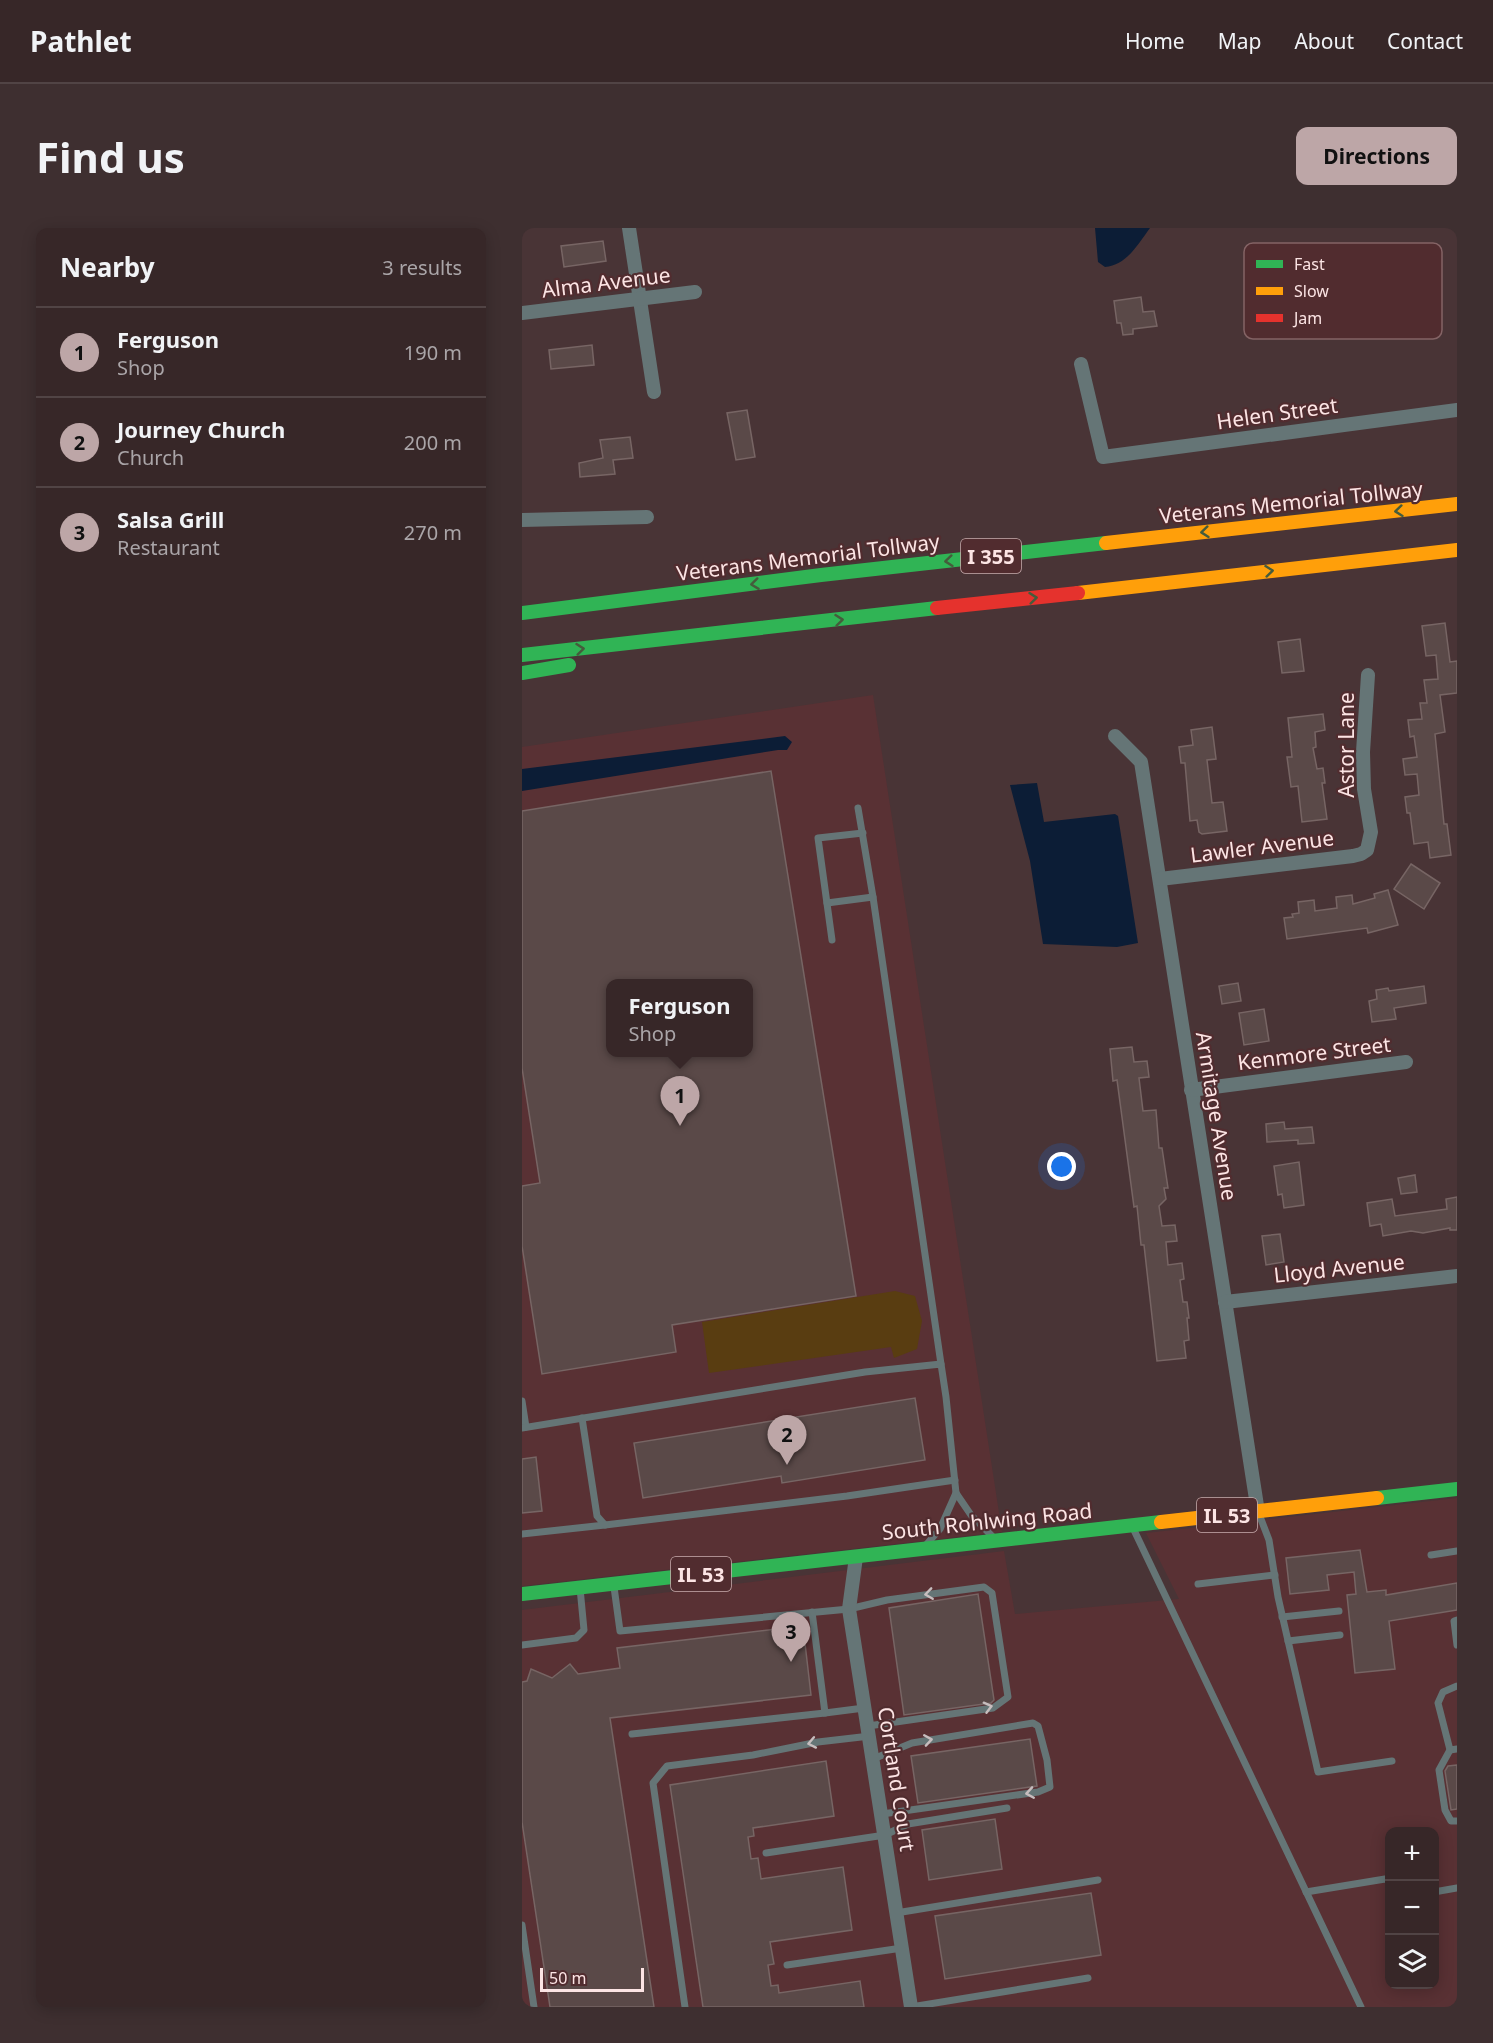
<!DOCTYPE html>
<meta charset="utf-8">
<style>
body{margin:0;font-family:"Noto Sans",sans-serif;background:#3e2f30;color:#f1f3f6}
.controls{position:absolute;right:18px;bottom:18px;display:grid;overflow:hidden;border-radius:12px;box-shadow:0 3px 15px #0003}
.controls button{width:54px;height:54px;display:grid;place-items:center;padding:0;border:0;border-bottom:2px solid #514445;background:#372728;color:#f1f3f6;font:30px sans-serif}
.scale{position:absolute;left:18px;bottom:15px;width:104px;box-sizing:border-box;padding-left:6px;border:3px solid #fce4e4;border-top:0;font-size:16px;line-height:21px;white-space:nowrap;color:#fce4e4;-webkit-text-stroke:4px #512c2f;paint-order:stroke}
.you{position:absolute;left:540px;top:939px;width:21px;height:21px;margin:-15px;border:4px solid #fff;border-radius:50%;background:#1a73e8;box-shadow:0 0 0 9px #1a73e833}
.badge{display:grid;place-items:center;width:39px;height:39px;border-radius:50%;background:#bda6a7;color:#111;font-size:20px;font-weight:700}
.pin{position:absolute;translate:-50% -50px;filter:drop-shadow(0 2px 3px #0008)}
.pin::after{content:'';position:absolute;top:32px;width:21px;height:18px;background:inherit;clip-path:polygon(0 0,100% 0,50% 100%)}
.popup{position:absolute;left:84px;top:751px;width:147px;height:78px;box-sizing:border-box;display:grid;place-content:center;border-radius:12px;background:#372728;filter:drop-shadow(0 2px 4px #0005);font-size:20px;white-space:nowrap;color:#aaa5a8}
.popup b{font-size:22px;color:#f1f3f6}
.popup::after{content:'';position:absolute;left:50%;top:100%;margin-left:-12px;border:12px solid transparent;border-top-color:#372728}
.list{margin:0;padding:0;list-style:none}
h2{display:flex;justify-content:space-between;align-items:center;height:78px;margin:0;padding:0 24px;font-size:26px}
h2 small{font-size:20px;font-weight:400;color:#aaa5a8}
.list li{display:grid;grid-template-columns:39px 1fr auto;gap:18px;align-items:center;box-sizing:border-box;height:90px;padding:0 24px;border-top:2px solid #514445}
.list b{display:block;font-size:22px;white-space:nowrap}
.list p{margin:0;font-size:20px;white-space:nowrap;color:#aaa5a8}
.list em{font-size:20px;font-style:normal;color:#aaa5a8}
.icon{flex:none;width:33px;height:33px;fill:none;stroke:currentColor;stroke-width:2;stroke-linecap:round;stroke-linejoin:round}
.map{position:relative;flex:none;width:935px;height:1779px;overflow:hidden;border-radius:12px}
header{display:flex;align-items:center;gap:36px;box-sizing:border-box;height:84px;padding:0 30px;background:#372728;border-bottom:2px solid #514445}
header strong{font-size:28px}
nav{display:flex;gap:33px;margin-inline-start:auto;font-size:21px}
.intro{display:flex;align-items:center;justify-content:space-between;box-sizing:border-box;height:144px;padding:0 36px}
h1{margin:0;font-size:42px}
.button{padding:15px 27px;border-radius:12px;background:#bda6a7;color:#111;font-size:21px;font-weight:700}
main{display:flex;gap:36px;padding:0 36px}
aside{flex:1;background:#372728;border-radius:12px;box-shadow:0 3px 15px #0003}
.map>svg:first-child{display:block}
.built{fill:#593134;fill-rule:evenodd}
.green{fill:#593d11}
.water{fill:#0c1d36}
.building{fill:#5a4948;stroke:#776564;stroke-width:1.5;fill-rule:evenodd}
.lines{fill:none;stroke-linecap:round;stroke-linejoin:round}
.lane{stroke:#657576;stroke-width:7}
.street{stroke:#657576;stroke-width:14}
.fast{stroke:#30b455;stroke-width:14}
.slow{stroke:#ff9f0a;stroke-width:14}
.jam{stroke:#e5322d;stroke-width:14}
.oneway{stroke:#455c3c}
.oneway2{stroke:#c7bdbe}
.labels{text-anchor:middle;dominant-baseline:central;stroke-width:4.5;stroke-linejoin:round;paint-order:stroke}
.shield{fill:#512c2f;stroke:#c9adae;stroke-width:1.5}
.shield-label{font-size:20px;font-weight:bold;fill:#fce4e4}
.street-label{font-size:21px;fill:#fce4e4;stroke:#512c2f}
.key{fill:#512c2f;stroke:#846365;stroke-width:1.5}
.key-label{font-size:16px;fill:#fce4e4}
</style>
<header>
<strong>Pathlet</strong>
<nav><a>Home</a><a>Map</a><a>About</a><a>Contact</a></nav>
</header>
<div class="intro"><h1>Find us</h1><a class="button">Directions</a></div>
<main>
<aside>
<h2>Nearby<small>3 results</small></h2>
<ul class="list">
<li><span class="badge">1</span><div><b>Ferguson</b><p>Shop</p></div><em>190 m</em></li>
<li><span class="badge">2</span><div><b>Journey Church</b><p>Church</p></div><em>200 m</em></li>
<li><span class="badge">3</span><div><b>Salsa Grill</b><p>Restaurant</p></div><em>270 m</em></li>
</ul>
</aside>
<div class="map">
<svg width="935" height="1779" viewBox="0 0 935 1779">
<rect width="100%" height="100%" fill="#493436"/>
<!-- built -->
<g class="built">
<path d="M351,467L480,1304L0,1358V519ZM89,756H227V824H89Z"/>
<path d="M935,1270V1779H0V1382L482,1323L493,1386L657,1371L624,1305ZM868,1604H912V1756H868Z"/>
</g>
<!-- green -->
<polygon class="green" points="373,1063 393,1068 400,1093 395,1121 372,1130 369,1119 187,1145 180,1094"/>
<!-- water -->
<g class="water">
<path d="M573,0H628C616,16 605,37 583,39L576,34Z"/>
<polygon points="263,508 270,514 265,522 256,522 0,563 0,541"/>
<polygon points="515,555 522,594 593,586 596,588 616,715 595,719 521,716 508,633 488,557"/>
</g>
<!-- building -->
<g class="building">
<polygon points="81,13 84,33 42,39 39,18"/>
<polygon points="619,69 621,84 632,83 635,98 611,101 611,106 601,107 599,95 595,95 592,73"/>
<polygon points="70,117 72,137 29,141 27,122"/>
<polygon points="225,182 233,229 214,232 205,185"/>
<polygon points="108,209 111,230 91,232 93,246 58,249 57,235 81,230 78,212"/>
<polygon points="923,395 928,434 935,433 935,465 918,467 923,504 913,506 922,596 925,596 929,627 908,630 906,614 892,616 888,585 885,585 883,569 897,567 895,546 883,547 881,531 895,529 892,508 888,509 886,492 900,491 898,475 905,475 902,452 916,451 914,427 904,428 900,398"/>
<polygon points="778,411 782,443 760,445 756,414"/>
<polygon points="801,486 803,502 793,504 794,519 791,520 795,541 801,540 803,555 800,555 805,591 780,594 776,558 769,559 765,529 770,529 766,490"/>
<polygon points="690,499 694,531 685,532 690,575 701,574 705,603 680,606 677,604 675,592 668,593 663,535 659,535 657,519 671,517 669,502"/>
<path d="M249,543L334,1068L150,1097L154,1124L20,1146L0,1018V958L18,955L0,840V583ZM89,756H227V825H89Z"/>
<polygon points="889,636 918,655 902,681 872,661"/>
<polygon points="866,662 876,697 846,705 845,700 765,711 762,690 771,689 770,686 777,685 776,674 792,672 793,683 815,680 814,669 830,667 831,676 853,670 852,666"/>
<polygon points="716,755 719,773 700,776 697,758"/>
<polygon points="902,758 904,775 872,780 874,791 850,794 847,773 855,771 854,762 866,760 867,763"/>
<polygon points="742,781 747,813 722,817 717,785"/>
<polygon points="610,819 612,834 625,833 627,849 617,850 621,883 634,882 637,920 640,920 646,960 642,960 644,971 637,978 640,998 653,997 655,1013 644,1014 646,1037 660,1035 662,1051 658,1052 661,1074 665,1074 667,1090 665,1090 667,1112 662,1113 664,1130 635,1133 622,1017 619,1017 615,978 612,979 595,852 591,853 588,821"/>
<polygon points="762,894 763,901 790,899 792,915 776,916 776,912 745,914 744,896"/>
<polygon points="777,934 782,977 762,980 760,966 756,967 752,938"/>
<polygon points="893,947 895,964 879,966 876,950"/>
<polygon points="935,969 935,1002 928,1002 928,1000 901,1005 889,1003 861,1008 859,996 848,998 845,975 870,971 873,988 925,981 924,971"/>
<polygon points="758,1006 762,1034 744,1037 740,1008"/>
<polygon points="393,1170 403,1232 260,1255 259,1248 121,1270 112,1215"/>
<polygon points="14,1229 20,1283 0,1285 0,1231"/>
<polygon points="838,1322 845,1364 864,1362 864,1367 935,1355 935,1382 867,1393 873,1441 833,1445 825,1367 834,1366 832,1344 805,1347 807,1362 768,1366 764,1330"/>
<polygon points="456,1366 472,1472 469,1475 382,1487 367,1380"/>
<polygon points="281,1398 289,1467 88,1490 132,1779 28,1779 0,1594 0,1454 5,1453 9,1441 30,1450 48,1436 56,1446 98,1440 95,1420"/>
<polygon points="508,1511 515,1558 396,1575 389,1528"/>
<polygon points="304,1533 312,1588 231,1600 232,1608 226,1609 229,1631 236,1630 239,1651 321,1639 330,1702 248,1714 252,1736 246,1737 249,1758 256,1757 257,1765 338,1753 342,1779 181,1779 148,1557"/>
<polygon points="935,1537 935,1581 929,1582 923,1543 926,1538"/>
<polygon points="473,1591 480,1641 407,1652 400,1602"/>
<polygon points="569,1665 579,1727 423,1751 413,1688"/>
</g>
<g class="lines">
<!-- lane -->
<g class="lane">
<polyline points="336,580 351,669 419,1136"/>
<polyline points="305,675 351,669"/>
<polyline points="310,712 296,610 341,605"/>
<polyline points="0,1173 4,1199"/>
<polyline points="60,1190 75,1288 83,1297 325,1268 433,1252"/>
<polyline points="0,1200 343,1144 419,1136 424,1169 434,1265 449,1287 471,1309"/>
<polyline points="737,1286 747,1312 756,1369 796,1544 870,1533"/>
<polyline points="611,1300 839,1779"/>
<polyline points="0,1306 83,1297"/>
<polyline points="404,1317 418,1301 434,1265"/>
<polyline points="909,1327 935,1323"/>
<polyline points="676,1356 753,1347"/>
<polyline points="92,1359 98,1403 327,1381 365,1372 462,1359 470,1365 486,1469 471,1480 346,1498"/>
<polyline points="290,1384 303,1485 342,1480"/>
<polyline points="760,1389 817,1383"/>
<polyline points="935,1392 932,1393 935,1417"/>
<polyline points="766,1413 818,1407"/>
<polyline points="0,1417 54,1410 62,1402 58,1360"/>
<polyline points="935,1458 921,1464 916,1475 928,1522 935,1521"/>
<polyline points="110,1506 303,1485"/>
<polyline points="928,1522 917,1542 923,1582 929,1593 935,1593"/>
<polyline points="351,1531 390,1515 511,1495 516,1498 525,1532 528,1559 516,1564 360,1586"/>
<polyline points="244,1625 363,1607 386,1596 485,1580"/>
<polyline points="784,1664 863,1651 868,1654"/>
<polyline points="912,1664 935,1660"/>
<polyline points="374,1685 576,1652"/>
<polyline points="0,1697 12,1779"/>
<polyline points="265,1737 380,1720"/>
<polyline points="163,1779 131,1555 145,1538 231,1527 296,1514 348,1508"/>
<polyline points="389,1779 566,1750"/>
</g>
<!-- street -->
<g class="street">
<polyline points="107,0 132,164"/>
<polyline points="0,85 173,64"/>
<polyline points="559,136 581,229 935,182"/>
<polyline points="0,292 125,289"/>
<polyline points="593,508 619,534 736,1284"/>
<polyline points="638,651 831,628 839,626 845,622 849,604 842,561 841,524 846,447"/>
<polyline points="669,862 884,834"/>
<polyline points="703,1074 935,1048"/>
<polyline points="334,1329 327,1381 389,1779"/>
</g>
<!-- fast -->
<g class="fast">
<polyline points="0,385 299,347 584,315"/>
<polyline points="0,427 415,380"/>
<polyline points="0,445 47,437"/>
<polyline points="855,1270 935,1261"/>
<polyline points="0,1366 639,1294"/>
</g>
<!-- slow -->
<g class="slow">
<polyline points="584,315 935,276"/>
<polyline points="556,365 935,322"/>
<polyline points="639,1294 855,1270"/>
</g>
<!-- jam -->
<polyline class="jam" points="415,380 556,365"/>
</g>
<!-- one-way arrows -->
<defs><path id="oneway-chevron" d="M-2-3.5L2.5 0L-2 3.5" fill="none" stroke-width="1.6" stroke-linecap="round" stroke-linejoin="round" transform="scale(1.5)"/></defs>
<g class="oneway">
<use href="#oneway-chevron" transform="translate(877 283) rotate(174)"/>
<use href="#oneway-chevron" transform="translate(683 304) rotate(174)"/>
<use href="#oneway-chevron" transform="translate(427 333) rotate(174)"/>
<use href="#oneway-chevron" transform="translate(747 343) rotate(-6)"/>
<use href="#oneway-chevron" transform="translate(233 356) rotate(173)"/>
<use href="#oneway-chevron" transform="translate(511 370) rotate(-6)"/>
<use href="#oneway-chevron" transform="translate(317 392) rotate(-6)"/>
<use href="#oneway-chevron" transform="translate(58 421) rotate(-6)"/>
</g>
<g class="oneway2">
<use href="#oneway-chevron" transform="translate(407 1366) rotate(172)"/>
<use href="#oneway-chevron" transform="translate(466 1479) rotate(-15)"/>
<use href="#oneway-chevron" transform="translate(406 1512) rotate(-9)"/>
<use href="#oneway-chevron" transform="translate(290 1515) rotate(169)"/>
<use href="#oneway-chevron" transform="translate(508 1565) rotate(171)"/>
</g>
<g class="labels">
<!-- shield labels -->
<g class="shield">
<rect x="439" y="311" width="60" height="34" rx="4.5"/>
<rect x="675" y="1270" width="60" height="34" rx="4.5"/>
<rect x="149" y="1329" width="60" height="34" rx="4.5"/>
</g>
<g class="shield-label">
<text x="469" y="328">I 355</text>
<text x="705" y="1287">IL 53</text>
<text x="179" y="1346">IL 53</text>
</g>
<!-- street labels -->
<g class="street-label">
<text transform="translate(84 54) rotate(-7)">Alma Avenue</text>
<text transform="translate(755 185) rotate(-8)">Helen Street</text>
<text transform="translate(769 274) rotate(-6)">Veterans Memorial Tollway</text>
<text transform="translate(286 329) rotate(-7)">Veterans Memorial Tollway</text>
<text transform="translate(824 517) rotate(-90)">Astor Lane</text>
<text transform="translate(740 618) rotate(-7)">Lawler Avenue</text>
<text transform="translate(792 825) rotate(-7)">Kenmore Street</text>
<text transform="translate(695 888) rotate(81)">Armitage Avenue</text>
<text transform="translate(817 1040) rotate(-6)">Lloyd Avenue</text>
<text transform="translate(465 1293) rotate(-6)">South Rohlwing Road</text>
<text transform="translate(375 1551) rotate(81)">Cortland Court</text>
</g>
</g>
<!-- legend -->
<rect x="722" y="15" width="198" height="96" rx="9" class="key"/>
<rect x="734" y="32" width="27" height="8" fill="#30b455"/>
<rect x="734" y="59" width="27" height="8" fill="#ff9f0a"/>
<rect x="734" y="86" width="27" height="8" fill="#e5322d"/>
<g class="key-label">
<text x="772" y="42">Fast</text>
<text x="772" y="69">Slow</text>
<text x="772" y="96">Jam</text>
</g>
</svg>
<div class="controls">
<button>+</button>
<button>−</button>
<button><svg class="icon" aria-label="layers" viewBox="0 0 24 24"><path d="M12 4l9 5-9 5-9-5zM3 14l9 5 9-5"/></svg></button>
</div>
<div class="scale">50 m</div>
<div class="you"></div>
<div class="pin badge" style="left:158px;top:898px">1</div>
<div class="popup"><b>Ferguson</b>Shop</div>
<div class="pin badge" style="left:265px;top:1237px">2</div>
<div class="pin badge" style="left:269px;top:1434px">3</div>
</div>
</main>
